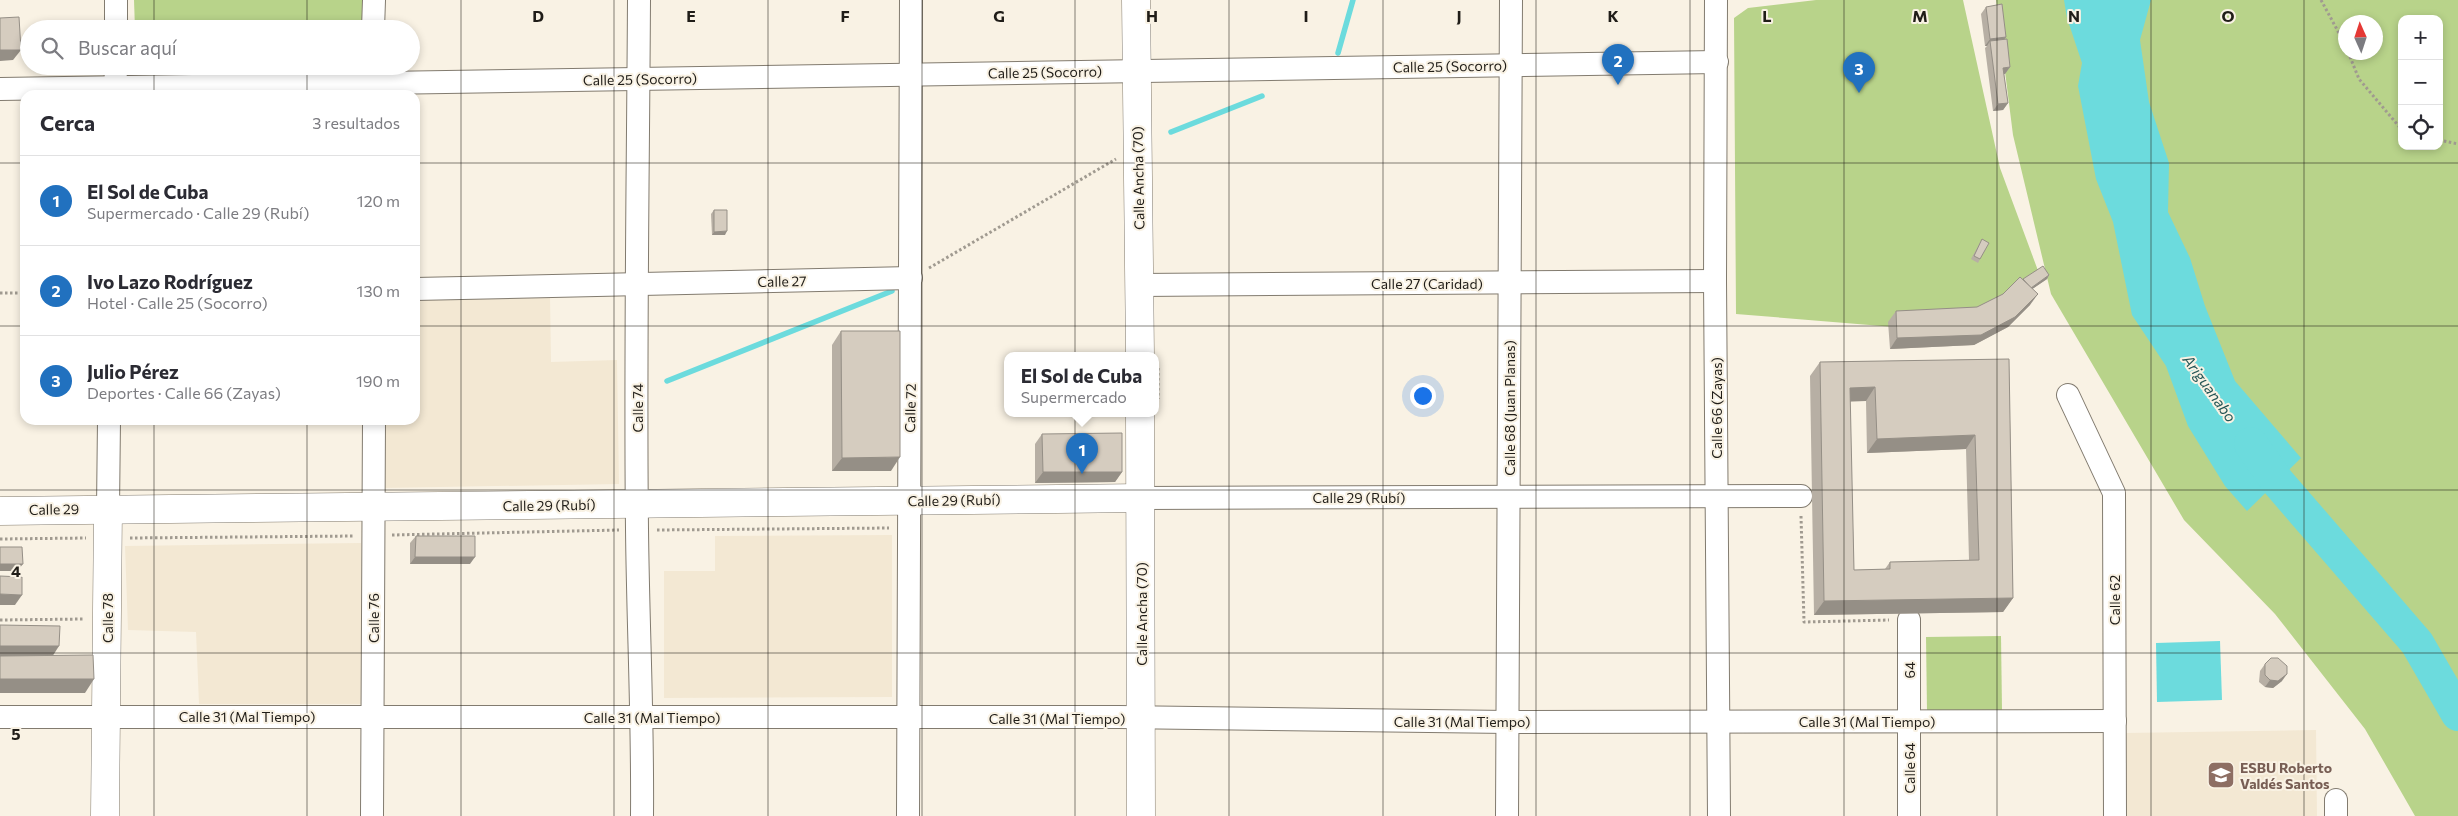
<!DOCTYPE html>
<html lang="es">
<meta charset="utf-8">
<style>
body{margin:0;font-family:Commissioner,sans-serif;background:#f7f7f7;color:#2b2b33}
.controls{position:absolute;right:15px;top:15px;display:grid;overflow:hidden;border-radius:10px;box-shadow:0 2px 8px #0003}
.controls button{width:45px;height:45px;display:grid;place-items:center;padding:0;border:0;border-bottom:1px solid #e1e1e2;background:#fff;color:#2b2b33;font:25px sans-serif}
.compass{position:absolute;left:2338px;top:15px;width:45px;height:45px;border-radius:50%;background:#fff;box-shadow:0 2px 8px #0003;rotate:357deg}
.you{position:absolute;left:1422px;top:395px;width:18px;height:18px;margin:-12px;border:4px solid #fff;border-radius:50%;background:#1a73e8;box-shadow:0 0 0 8px #1a73e833}
.badge{display:grid;place-items:center;width:32px;height:32px;border-radius:50%;background:#2171bf;color:#fff;font-size:16px;font-weight:700}
.pin{position:absolute;translate:-50% -41px;filter:drop-shadow(0 1px 2px #0008)}
.pin::after{content:'';position:absolute;top:26px;width:18px;height:15px;background:inherit;clip-path:polygon(0 0,100% 0,50% 100%)}
.popup{position:absolute;left:1004px;top:352px;width:155px;height:65px;box-sizing:border-box;display:grid;place-content:center;border-radius:10px;background:#fff;filter:drop-shadow(0 1px 4px #0005);font-size:16px;white-space:nowrap;color:#7c7c81}
.popup b{font-size:19px;color:#2b2b33}
.popup::after{content:'';position:absolute;left:50%;top:100%;margin-left:-10px;border:10px solid transparent;border-top-color:#fff}
.list{margin:0;padding:0;list-style:none}
h2{display:flex;justify-content:space-between;align-items:center;height:65px;margin:0;padding:0 20px;font-size:21px}
h2 small{font-size:16px;font-weight:400;color:#7c7c81}
.list li{display:grid;grid-template-columns:32px 1fr auto;gap:15px;align-items:center;box-sizing:border-box;height:90px;padding:0 20px;border-top:1px solid #e1e1e2}
.list b{display:block;font-size:19px;white-space:nowrap}
.list p{margin:0;font-size:16px;white-space:nowrap;color:#7c7c81}
.list em{font-size:16px;font-style:normal;color:#7c7c81}
.icon{flex:none;width:28px;height:28px;fill:none;stroke:currentColor;stroke-width:2;stroke-linecap:round;stroke-linejoin:round}
.map{position:relative;flex:none;width:2458px;height:816px;overflow:hidden}
.search{position:absolute;background:#fff;box-shadow:0 2px 8px #0003;left:20px;top:20px;width:400px;height:55px;display:flex;align-items:center;gap:12px;box-sizing:border-box;padding:0 18px;border-radius:28px;color:#7c7c81;font-size:19px}
.panel{position:absolute;background:#fff;box-shadow:0 2px 8px #0003;left:20px;top:90px;width:400px;height:335px;border-radius:15px}
.map>svg:first-child{display:block}
.built{fill:#f3e8d3}
.green{fill:#b8d38a;fill-rule:evenodd}
.water{fill:#6cdbdd}
.lines{fill:none;stroke-linecap:round;stroke-linejoin:round}
.stream{stroke:#6cdbdd;stroke-width:5.5}
.river{stroke:#6cdbdd;stroke-width:34}
.street-casing{stroke:#827b6f;stroke-width:24}
.secondary-casing{stroke:#827b6f;stroke-width:29}
.path{stroke:#a09a90;stroke-width:3;stroke-dasharray:2.5 2.5;stroke-linecap:butt}
.street{stroke:#fff;stroke-width:22}
.secondary{stroke:#fff;stroke-width:28}
.wall{fill:#b7afa4;fill-rule:evenodd}
.shaded-wall{fill:#958f86}
.building{fill:#d5ccbf;stroke:#958f86;fill-rule:evenodd}
.grid{fill:none;stroke:#201d18;stroke-width:1;stroke-opacity:0.55}
.labels{text-anchor:middle;dominant-baseline:central;stroke-width:4;stroke-linejoin:round;paint-order:stroke}
.street-label{font-size:14px;fill:#201d18;stroke:#f9f2e4}
.education-label{font-size:14px;font-weight:bold;fill:#785e54;stroke:#f9f2e4;text-anchor:start}
.water-label{font-size:15px;font-style:italic;fill:#235555;stroke:#f9f2e4}
.grid-label{font-size:16px;text-anchor:middle;font-weight:bold;fill:#201d18;stroke:#f9f2e4;stroke-width:4;stroke-linejoin:round;paint-order:stroke}
</style>
<div class="map">
<svg width="2458" height="816" viewBox="0 0 2458 816">
<rect width="100%" height="100%" fill="#f9f2e4"/>
<!-- built -->
<g class="built">
<polygon points="550,296 551,362 617,360 619,484 383,488 381,420 415,420 415,299"/>
<polygon points="892,535 892,697 664,698 664,571 715,571 715,536"/>
<polygon points="361,543 362,704 199,704 196,632 128,630 125,546"/>
<polygon points="2316,730 2317,816 2126,816 2125,733"/>
</g>
<!-- green -->
<g class="green">
<polygon points="134,0 363,0 363,29 135,29"/>
<polygon points="1816,0 1963,0 2000,168 2040,276 1978,322 1894,327 1736,314 1734,18 1748,8"/>
<path d="M1996,0H2458V816H2415L2365,729L2275,614L2184,520L2051,294L2013,135ZM2402,19H2439V146H2402ZM2346,22H2376V52H2346Z"/>
<polygon points="135,66 364,66 364,73 135,75"/>
<polygon points="2001,636 2002,710 1927,711 1926,637"/>
</g>
<!-- water -->
<g class="water">
<polygon points="2064,0 2151,0 2140,40 2149,102 2169,163 2168,212 2190,258 2205,306 2235,381 2301,458 2247,511 2225,486 2188,426 2166,366 2132,315 2113,222 2096,179 2078,86 2082,63 2067,18"/>
<polygon points="2220,641 2222,700 2157,702 2156,643"/>
</g>
<g class="lines">
<!-- stream -->
<g class="stream">
<polyline points="1338,53 1353,0"/>
<polyline points="1171,132 1262,96"/>
<polyline points="667,381 892,291"/>
</g>
<!-- river -->
<polyline class="river" points="2251,444 2277,481 2417,643 2458,714"/>
<!-- street casing -->
<g class="street-casing">
<g id="street">
<path d="M639,0C638,176 635,353 637,529C638,625 643,720 642,816"/>
<polyline points="1716,0 1715,281 1719,816"/>
<polyline points="116,29 116,0"/>
<polyline points="373,29 374,0"/>
<polyline points="0,89 1717,62"/>
<polyline points="115,95 116,66"/>
<polyline points="1139,285 1715,281"/>
<polyline points="415,289 911,278"/>
<polyline points="2068,395 2114,493 2115,816"/>
<polyline points="1141,498 1801,496"/>
<polyline points="108,508 109,420"/>
<polyline points="1909,620 1909,816"/>
<polyline points="0,717 1119,717 1508,722 2115,721"/>
<polyline points="372,816 374,420"/>
<polyline points="908,816 911,0"/>
<polyline points="1507,816 1511,0"/>
<polyline points="2336,816 2336,800"/>
</g>
</g>
<!-- secondary casing -->
<g class="secondary-casing">
<g id="secondary">
<polyline points="1136,0 1140,355"/>
<polyline points="1140,413 1141,816"/>
<polyline points="0,511 1141,498"/>
<polyline points="105,816 108,508"/>
</g>
</g>
<!-- path -->
<g class="path">
<polyline points="2321,0 2346,46"/>
<polyline points="2348,52 2359,79 2402,130"/>
<polyline points="2439,140 2458,144"/>
<polyline points="929,268 1116,159"/>
<polyline points="0,293 25,293"/>
<polyline points="1158,368 1158,399"/>
<polyline points="1801,516 1804,622 1889,620"/>
<polyline points="657,530 889,528"/>
<polyline points="392,535 619,530"/>
<polyline points="130,538 354,536"/>
<polyline points="0,539 86,538"/>
<polyline points="0,620 84,619"/>
</g>
<!-- street -->
<use href="#street" class="street"/>
<!-- secondary -->
<use href="#secondary" class="secondary"/>
</g>
<!-- wall -->
<g class="wall">
<polygon points="1986,7 2006,37 2005,39 2010,67 2005,74 2004,74 2008,103 2003,110 1993,111 1985,48 1987,46 1985,46 1981,14"/>
<polygon points="714,210 725,235 712,235 711,214"/>
<polygon points="1982,239 1980,259 1978,263 1971,259"/>
<polygon points="2049,275 2047,279 2032,289 2030,305 2008,327 1974,345 1890,349 1888,322 1896,311 1977,307 2003,294 2023,280"/>
<polygon points="841,331 891,471 832,471 832,345"/>
<path d="M2009,359L2013,598L2003,612L1814,615L1810,376L1820,362ZM1850,401H1866L1867,453L1966,449L1969,560L1890,562L1885,569L1854,570Z"/>
<polygon points="1042,434 1122,472 1115,482 1035,483 1035,444"/>
<polygon points="416,536 470,564 410,564 410,543"/>
<polygon points="2265,664 2282,681 2273,688 2265,687 2259,682 2260,671"/>
</g>
<!-- shaded-wall -->
<g class="shaded-wall">
<polygon points="2006,37 2001,44 1990,41 1987,46 1985,46 1990,39"/>
<polygon points="0,50 21,50 13,60 0,61"/>
<polygon points="2010,67 2005,74 1998,75 2003,68"/>
<polygon points="2008,103 2003,110 1993,111 1998,104"/>
<polygon points="727,231 725,235 712,235 714,232"/>
<polygon points="2049,275 2047,279 2028,292 2030,289"/>
<polygon points="2038,294 2030,305 2008,327 1974,345 1890,349 1897,338"/>
<polygon points="1875,387 1866,401 1840,402 1850,388"/>
<polygon points="1975,435 1966,449 1867,453 1877,439"/>
<polygon points="900,457 891,471 832,471 842,458"/>
<polygon points="1043,472 1122,472 1115,482 1035,483"/>
<polygon points="415,557 475,557 470,564 410,564"/>
<polygon points="0,564 23,564 17,571 0,571"/>
<polygon points="0,594 22,595 15,605 0,605"/>
<polygon points="2013,598 2003,612 1814,615 1824,601"/>
<polygon points="0,646 59,646 52,657 0,656"/>
<polygon points="2287,674 2282,681 2273,688 2265,687 2270,680"/>
<polygon points="0,679 94,679 85,693 0,693"/>
</g>
<!-- building -->
<g class="building">
<polygon points="2002,4 2006,37 1990,39 1986,7"/>
<polygon points="19,17 21,50 0,50 0,18"/>
<polygon points="2007,39 2010,67 2003,68 2008,103 1998,104 1990,41"/>
<polygon points="714,210 727,210 727,231 714,232"/>
<polygon points="1982,239 1989,243 1980,259 1974,256"/>
<polygon points="2043,266 2049,275 2031,288 2023,279"/>
<polygon points="2020,277 2038,294 2015,317 1981,335 1897,338 1896,311 1977,307 2003,294"/>
<polygon points="841,331 900,331 900,457 842,458"/>
<path d="M2009,359L2013,598L1824,601L1820,362ZM1875,387L1877,439L1975,435L1979,560L1890,562V569L1854,570L1850,388Z"/>
<polygon points="1122,433 1122,472 1043,472 1042,434"/>
<polygon points="416,536 475,536 475,557 415,557"/>
<polygon points="0,547 22,547 23,564 0,564"/>
<polygon points="0,576 22,577 22,595 0,594"/>
<polygon points="0,625 60,626 59,646 0,646"/>
<polygon points="93,655 94,679 0,679 0,656"/>
<polygon points="2271,658 2278,658 2287,666 2287,674 2278,681 2270,680 2265,675 2265,664"/>
</g>
<!-- grid -->
<path class="grid" d="M154,0V29M307,0V29M461,0V816M614,0V816M768,0V816M922,0V816M1075,0V816M1229,0V816M1383,0V816M1536,0V816M1690,0V816M1844,0V816M1997,0V816M2151,0V816M2304,0V816M154,66V95M307,66V95M0,163H25M415,163H2458M0,326H25M415,326H2458M154,420V816M307,420V816M0,490H2458M0,653H2458"/>
<!-- icons -->
<defs>
<g id="school-square" transform="scale(1.4375)"><rect x="-9" y="-9" width="18" height="18" rx="4" fill="#8d6e63" stroke="#f9f2e4"/><path d="M0-5L7-2L0 1L-7-2ZM-4 1L0 2.5L4 1V4Q0 6-4 4Z" fill="#fff"/></g>
</defs>
<g fill-rule="evenodd">
<use href="#school-square" x="2221" y="775"/>
</g>
<g class="labels">
<!-- street labels -->
<g class="street-label">
<text transform="translate(1450 66) rotate(-1)">Calle 25 (Socorro)</text>
<text transform="translate(1045 72) rotate(-1)">Calle 25 (Socorro)</text>
<text transform="translate(640 79) rotate(-1)">Calle 25 (Socorro)</text>
<text transform="translate(1138 178) rotate(-91)">Calle Ancha (70)</text>
<text transform="translate(782 281) rotate(-1)">Calle 27</text>
<text x="1427" y="283">Calle 27 (Caridad)</text>
<text transform="translate(637 408) rotate(-90)">Calle 74</text>
<text transform="translate(910 408) rotate(-89)">Calle 72</text>
<text transform="translate(1509 408) rotate(-90)">Calle 68 (Juan Planas)</text>
<text transform="translate(1716 408) rotate(-90)">Calle 66 (Zayas)</text>
<text x="1359" y="497">Calle 29 (Rubí)</text>
<text transform="translate(954 500) rotate(-1)">Calle 29 (Rubí)</text>
<text transform="translate(549 505) rotate(-1)">Calle 29 (Rubí)</text>
<text transform="translate(54 509) rotate(-1)">Calle 29</text>
<text transform="translate(2114 600) rotate(-90)">Calle 62</text>
<text transform="translate(1141 614) rotate(-90)">Calle Ancha (70)</text>
<text transform="translate(107 618) rotate(-90)">Calle 78</text>
<text transform="translate(373 618) rotate(-90)">Calle 76</text>
<text transform="translate(1909 670) rotate(-90)">64</text>
<text x="247" y="716">Calle 31 (Mal Tiempo)</text>
<text x="652" y="717">Calle 31 (Mal Tiempo)</text>
<text x="1057" y="718">Calle 31 (Mal Tiempo)</text>
<text x="1462" y="721">Calle 31 (Mal Tiempo)</text>
<text x="1867" y="721">Calle 31 (Mal Tiempo)</text>
<text transform="translate(1909 768) rotate(-90)">Calle 64</text>
</g>
<!-- education labels -->
<g class="education-label">
<text x="2240" y="767">ESBU Roberto<tspan x="2240" dy="16">Valdés Santos</tspan></text>
</g>
<!-- water labels -->
<g class="water-label">
<text transform="translate(2210 388) rotate(54)">Ariguanabo</text>
</g>
</g>
<g class="grid-label">
<text x="538" y="22">D</text>
<text x="691" y="22">E</text>
<text x="845" y="22">F</text>
<text x="999" y="22">G</text>
<text x="1152" y="22">H</text>
<text x="1306" y="22">I</text>
<text x="1459" y="22">J</text>
<text x="1613" y="22">K</text>
<text x="1767" y="22">L</text>
<text x="1920" y="22">M</text>
<text x="2074" y="22">N</text>
<text x="2228" y="22">O</text>
<text x="16" y="577">4</text>
<text x="16" y="740">5</text>
</g>
</svg>
<div class="controls">
<button>+</button>
<button>−</button>
<button><svg class="icon" aria-label="locate" viewBox="0 0 24 24"><circle cx="12" cy="12" r="6"/><path d="M12 2v4M12 18v4M2 12h4M18 12h4"/></svg></button>
</div>
<svg class="compass" viewBox="-18 -18 36 36"><path d="M0-13l5 13h-10z" fill="#e53935"/><path d="M0 13l5-13h-10z" fill="#7c7c81"/></svg>
<div class="you"></div>
<div class="pin badge" style="left:1082px;top:474px">1</div>
<div class="popup"><b>El Sol de Cuba</b>Supermercado</div>
<div class="pin badge" style="left:1618px;top:85px">2</div>
<div class="pin badge" style="left:1859px;top:93px">3</div>
<div class="search"><svg class="icon" aria-label="search" viewBox="0 0 24 24"><circle cx="10" cy="10" r="6"/><path d="M15 15l6 6"/></svg>Buscar aquí</div>
<section class="panel">
<h2>Cerca<small>3 resultados</small></h2>
<ul class="list">
<li><span class="badge">1</span><div><b>El Sol de Cuba</b><p>Supermercado · Calle 29 (Rubí)</p></div><em>120 m</em></li>
<li><span class="badge">2</span><div><b>Ivo Lazo Rodríguez</b><p>Hotel · Calle 25 (Socorro)</p></div><em>130 m</em></li>
<li><span class="badge">3</span><div><b>Julio Pérez</b><p>Deportes · Calle 66 (Zayas)</p></div><em>190 m</em></li>
</ul>
</section>
</div>
